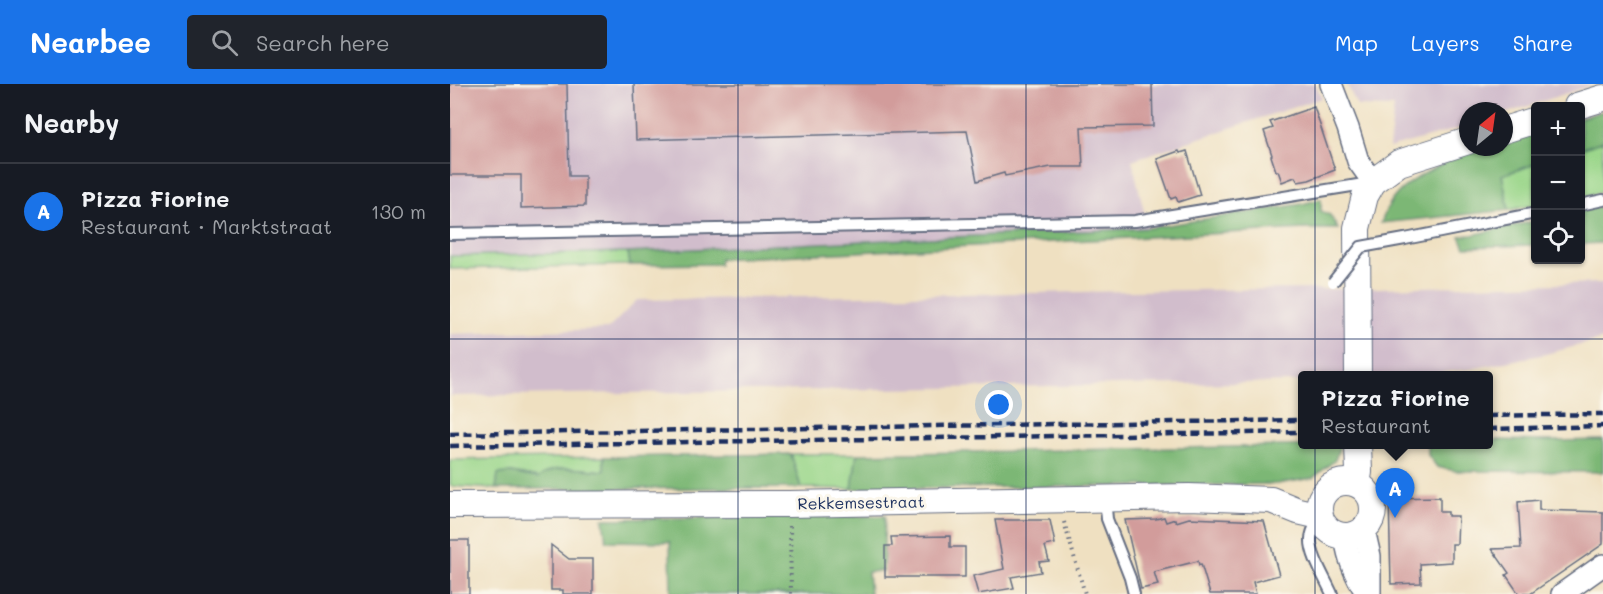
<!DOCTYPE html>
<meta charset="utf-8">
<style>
body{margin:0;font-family:Mali,sans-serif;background:#20242c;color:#f1f3f6}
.controls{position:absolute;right:18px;top:18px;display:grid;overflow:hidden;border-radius:6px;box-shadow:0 2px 4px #0004}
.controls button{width:54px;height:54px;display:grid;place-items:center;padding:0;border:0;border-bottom:2px solid #363941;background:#171b24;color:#f1f3f6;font:30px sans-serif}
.compass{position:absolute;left:1009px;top:18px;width:54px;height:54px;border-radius:50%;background:#171b24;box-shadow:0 2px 4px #0004;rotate:29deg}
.you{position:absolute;left:549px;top:321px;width:21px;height:21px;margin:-15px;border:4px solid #fff;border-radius:50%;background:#1a73e8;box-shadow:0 0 0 9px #1a73e833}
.badge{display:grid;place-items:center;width:39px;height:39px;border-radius:50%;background:#1a73e8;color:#fff;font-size:20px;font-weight:700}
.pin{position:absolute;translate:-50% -50px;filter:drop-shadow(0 2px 3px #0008)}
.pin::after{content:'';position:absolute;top:32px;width:21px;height:18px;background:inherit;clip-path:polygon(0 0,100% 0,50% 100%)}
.popup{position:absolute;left:848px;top:287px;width:195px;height:78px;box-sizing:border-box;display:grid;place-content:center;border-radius:6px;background:#171b24;filter:drop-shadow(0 2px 4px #0005);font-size:20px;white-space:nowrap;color:#9ea1a6}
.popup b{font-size:22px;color:#f1f3f6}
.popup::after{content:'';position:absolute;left:50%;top:100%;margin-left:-12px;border:12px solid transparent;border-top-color:#171b24}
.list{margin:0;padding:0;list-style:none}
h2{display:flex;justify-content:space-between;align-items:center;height:78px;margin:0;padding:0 24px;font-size:26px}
h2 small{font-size:20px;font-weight:400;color:#9ea1a6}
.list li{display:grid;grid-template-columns:39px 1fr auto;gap:18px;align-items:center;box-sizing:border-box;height:96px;padding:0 24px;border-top:2px solid #363941}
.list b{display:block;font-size:22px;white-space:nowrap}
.list p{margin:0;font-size:20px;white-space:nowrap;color:#9ea1a6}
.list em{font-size:20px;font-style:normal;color:#9ea1a6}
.icon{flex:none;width:33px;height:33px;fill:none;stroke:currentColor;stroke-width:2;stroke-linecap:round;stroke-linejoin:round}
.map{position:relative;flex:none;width:1153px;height:510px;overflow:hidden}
header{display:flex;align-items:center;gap:36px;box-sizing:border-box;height:84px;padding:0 30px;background:#1a73e8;color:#fff}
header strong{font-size:28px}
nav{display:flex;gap:33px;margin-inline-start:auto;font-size:21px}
.search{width:420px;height:54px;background:#20242c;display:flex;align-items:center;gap:15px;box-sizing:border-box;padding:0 21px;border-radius:6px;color:#9ea1a6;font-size:22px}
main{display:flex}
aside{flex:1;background:#171b24}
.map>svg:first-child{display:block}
.industrial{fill:#d1bdcc}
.green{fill:#9ad689;stroke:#5a8274;stroke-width:1.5}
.forest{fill:#7bb775;stroke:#4b736a;stroke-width:1.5}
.building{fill:#d29c9b}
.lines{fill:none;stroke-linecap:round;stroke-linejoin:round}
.service-casing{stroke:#656d81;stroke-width:14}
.minor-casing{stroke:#656d81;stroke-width:24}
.tertiary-casing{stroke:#656d81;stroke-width:28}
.path{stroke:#656d81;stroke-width:4;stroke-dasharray:1.5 4.5;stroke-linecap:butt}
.service{stroke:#fff;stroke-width:10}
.minor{stroke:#fff;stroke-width:21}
.tertiary{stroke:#fff;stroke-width:26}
.rail{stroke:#1b2f5e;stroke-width:4.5;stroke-dasharray:9 4.5;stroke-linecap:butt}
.service-bridge-casing{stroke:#656d81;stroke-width:14;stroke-linecap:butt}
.service-bridge{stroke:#fff;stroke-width:10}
.grid{fill:none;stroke:#1b2f5e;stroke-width:1.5;stroke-opacity:0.55}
.labels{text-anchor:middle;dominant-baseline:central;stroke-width:6;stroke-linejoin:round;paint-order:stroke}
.street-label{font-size:16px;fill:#1b2f5e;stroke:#fbf7ec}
</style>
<header>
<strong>Nearbee</strong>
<div class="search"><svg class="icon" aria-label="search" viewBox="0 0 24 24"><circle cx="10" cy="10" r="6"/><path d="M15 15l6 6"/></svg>Search here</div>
<nav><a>Map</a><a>Layers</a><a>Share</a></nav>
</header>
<main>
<aside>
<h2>Nearby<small></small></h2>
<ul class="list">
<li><span class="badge">A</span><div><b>Pizza Fiorine</b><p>Restaurant · Marktstraat</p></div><em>130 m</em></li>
</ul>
</aside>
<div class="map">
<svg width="1153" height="510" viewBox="0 0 1153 510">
<rect width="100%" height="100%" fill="#fbf7ec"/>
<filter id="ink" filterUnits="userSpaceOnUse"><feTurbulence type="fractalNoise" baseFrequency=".0167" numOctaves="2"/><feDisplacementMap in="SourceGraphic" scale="12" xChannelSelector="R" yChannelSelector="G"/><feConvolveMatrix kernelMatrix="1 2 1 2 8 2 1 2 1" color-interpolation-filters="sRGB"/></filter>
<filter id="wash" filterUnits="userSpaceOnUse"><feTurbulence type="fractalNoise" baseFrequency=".008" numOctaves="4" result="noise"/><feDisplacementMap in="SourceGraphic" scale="24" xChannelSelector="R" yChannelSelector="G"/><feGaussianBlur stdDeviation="1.35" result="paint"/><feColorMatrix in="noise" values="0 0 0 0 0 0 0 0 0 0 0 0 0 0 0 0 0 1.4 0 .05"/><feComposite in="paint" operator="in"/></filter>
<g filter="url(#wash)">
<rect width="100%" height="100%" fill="#efe0c1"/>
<!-- industrial -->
<g class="industrial">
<polygon points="0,0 865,0 872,14 682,76 698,144 178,168 0,172"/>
<polygon points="897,0 1145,0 1054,30 1054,27 1018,27 1018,42 939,64 944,23 907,22"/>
<polygon points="1153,199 1153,255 1096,270 1021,285 960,292 852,292 852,298 0,312 0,250 158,245 187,216 739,206 884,205"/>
</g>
<!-- green -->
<g class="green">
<polygon points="1153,57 1153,108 1131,113 1130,65"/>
<polygon points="1085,80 1085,121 1059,126 1052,91"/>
<polygon points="178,168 180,181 0,185 0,172"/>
<polygon points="341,370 407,370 402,405 351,404"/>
<polygon points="154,373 154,387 118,384 89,394 61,389 48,390 46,405 0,402 0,376"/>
</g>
<!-- forest -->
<g class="forest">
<polygon points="1153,27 1153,57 1131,65 1130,34"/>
<path d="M1085,48V80L1052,91L1059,126L931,139C935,128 939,118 947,110C964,92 1015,66 1040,63C1044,62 1049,63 1054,63V58Z"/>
<polygon points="871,115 871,127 880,131 888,145 855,145 270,175 269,180 180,181 178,168 698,144 852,120"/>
<polygon points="1153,122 1153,159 1131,160 1131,127"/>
<polygon points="1085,137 1085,161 1015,163 1010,152 1022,151"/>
<polygon points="1038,356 1103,357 1153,356 1153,388 1006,387 987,383 978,371 978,362 980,361 1038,360"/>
<polygon points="890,361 885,376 863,394 827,400 402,405 407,370"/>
<path d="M341,370L351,404L46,405L48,390L61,389L88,394C106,379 132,385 154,387V373Z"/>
<polygon points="435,432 433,487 418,488 420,510 221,510 220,458 156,457 153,435"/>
</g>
<g id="blocks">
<!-- building -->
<g class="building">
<polygon points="0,0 117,0 119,92 135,92 135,122 71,124 71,91 0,91"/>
<polygon points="184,0 702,0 703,42 631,43 633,83 601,83 555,92 554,89 527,97 517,47 186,56"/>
<polygon points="864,23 885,86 859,96 848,98 845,93 832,98 828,87 826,87 821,72 822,71 814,47 823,44 820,38"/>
<polygon points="729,67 730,69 737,67 750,111 728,118 726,113 721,115 707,75"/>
<polygon points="990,413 990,428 998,428 998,432 1008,432 1007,460 1002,460 1002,478 970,480 971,499 941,500 939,414"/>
<polygon points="1089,416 1089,426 1153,428 1153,460 1080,510 1069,510 1056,491 1059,489 1042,465 1071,464 1068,418"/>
<polygon points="714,433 716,438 725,435 726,438 739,434 814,437 829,491 803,498 806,510 760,510 751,480 749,481 748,477 704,488 708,501 691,505 675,436 706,435"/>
<polygon points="545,436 600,436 605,460 595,462 599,477 589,478 591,488 561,493 564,504 528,510 523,492 554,485"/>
<polygon points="500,452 500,463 515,463 515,493 435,493 435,462 442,462 441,453"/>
<rect x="0" y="456" width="19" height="54"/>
<polygon points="101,461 119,475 143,475 143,510 113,510 113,506 101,506"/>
</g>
</g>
</g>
<g filter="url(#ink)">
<use href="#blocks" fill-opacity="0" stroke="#656d81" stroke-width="1.5"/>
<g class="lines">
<!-- service casing -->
<g class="service-casing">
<g id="service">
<polyline points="1130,121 1153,116"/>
<polyline points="0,150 685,137 920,99"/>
<polyline points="955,155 1086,129"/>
<polyline points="655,414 657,435 680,494 684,510"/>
<path d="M870,432C866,440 861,447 861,455C860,471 876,496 882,510"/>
</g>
</g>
<!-- minor casing -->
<g class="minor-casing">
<g id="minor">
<polyline points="881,0 898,44 908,77 923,98"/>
<polyline points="914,446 920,472 920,510"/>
<path d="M895,453C899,477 904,489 917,510"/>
<polyline points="1112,510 1153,481"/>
</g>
</g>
<!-- tertiary casing -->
<g class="tertiary-casing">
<g id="tertiary">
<polyline points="1127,22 1153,14"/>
<polyline points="1054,46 1086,36"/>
<polyline points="908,292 907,144 915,112 923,98 949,79 1018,57"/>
<circle cx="896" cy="425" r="27"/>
<polyline points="907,400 909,388 908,360"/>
<polyline points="0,421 339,420 739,413 821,416 848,427 870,432"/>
</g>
</g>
<!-- path -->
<g class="path">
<polyline points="614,438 635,510"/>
<polyline points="340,442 341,510"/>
</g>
<!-- service -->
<use href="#service" class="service"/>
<!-- minor -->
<use href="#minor" class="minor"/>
<!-- tertiary -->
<use href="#tertiary" class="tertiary"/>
<!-- rail -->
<g class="rail">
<polyline points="1038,332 1153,330"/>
<polyline points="1038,345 1153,342"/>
<polyline points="0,350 852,336"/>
<polyline points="0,362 852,348"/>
</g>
<!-- service-bridge casing -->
<g class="service-bridge-casing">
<polyline id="service-bridge" points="883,198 911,163 955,155"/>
</g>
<!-- service-bridge -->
<use href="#service-bridge" class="service-bridge"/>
</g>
</g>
<!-- grid -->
<path class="grid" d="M288,0V510M576,0V510M865,0V510M0,255H1153"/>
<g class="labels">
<!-- street labels -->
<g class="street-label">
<text transform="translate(411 418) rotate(-1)">Rekkemsestraat</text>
</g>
</g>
</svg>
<div class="controls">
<button>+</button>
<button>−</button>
<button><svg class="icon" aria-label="locate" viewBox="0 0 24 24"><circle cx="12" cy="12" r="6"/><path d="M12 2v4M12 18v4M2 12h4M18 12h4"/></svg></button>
</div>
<svg class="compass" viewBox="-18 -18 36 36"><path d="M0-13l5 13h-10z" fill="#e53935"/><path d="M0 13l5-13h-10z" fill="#9ea1a6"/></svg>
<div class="you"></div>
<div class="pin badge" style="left:945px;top:434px">A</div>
<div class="popup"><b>Pizza Fiorine</b>Restaurant</div>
</div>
</main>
